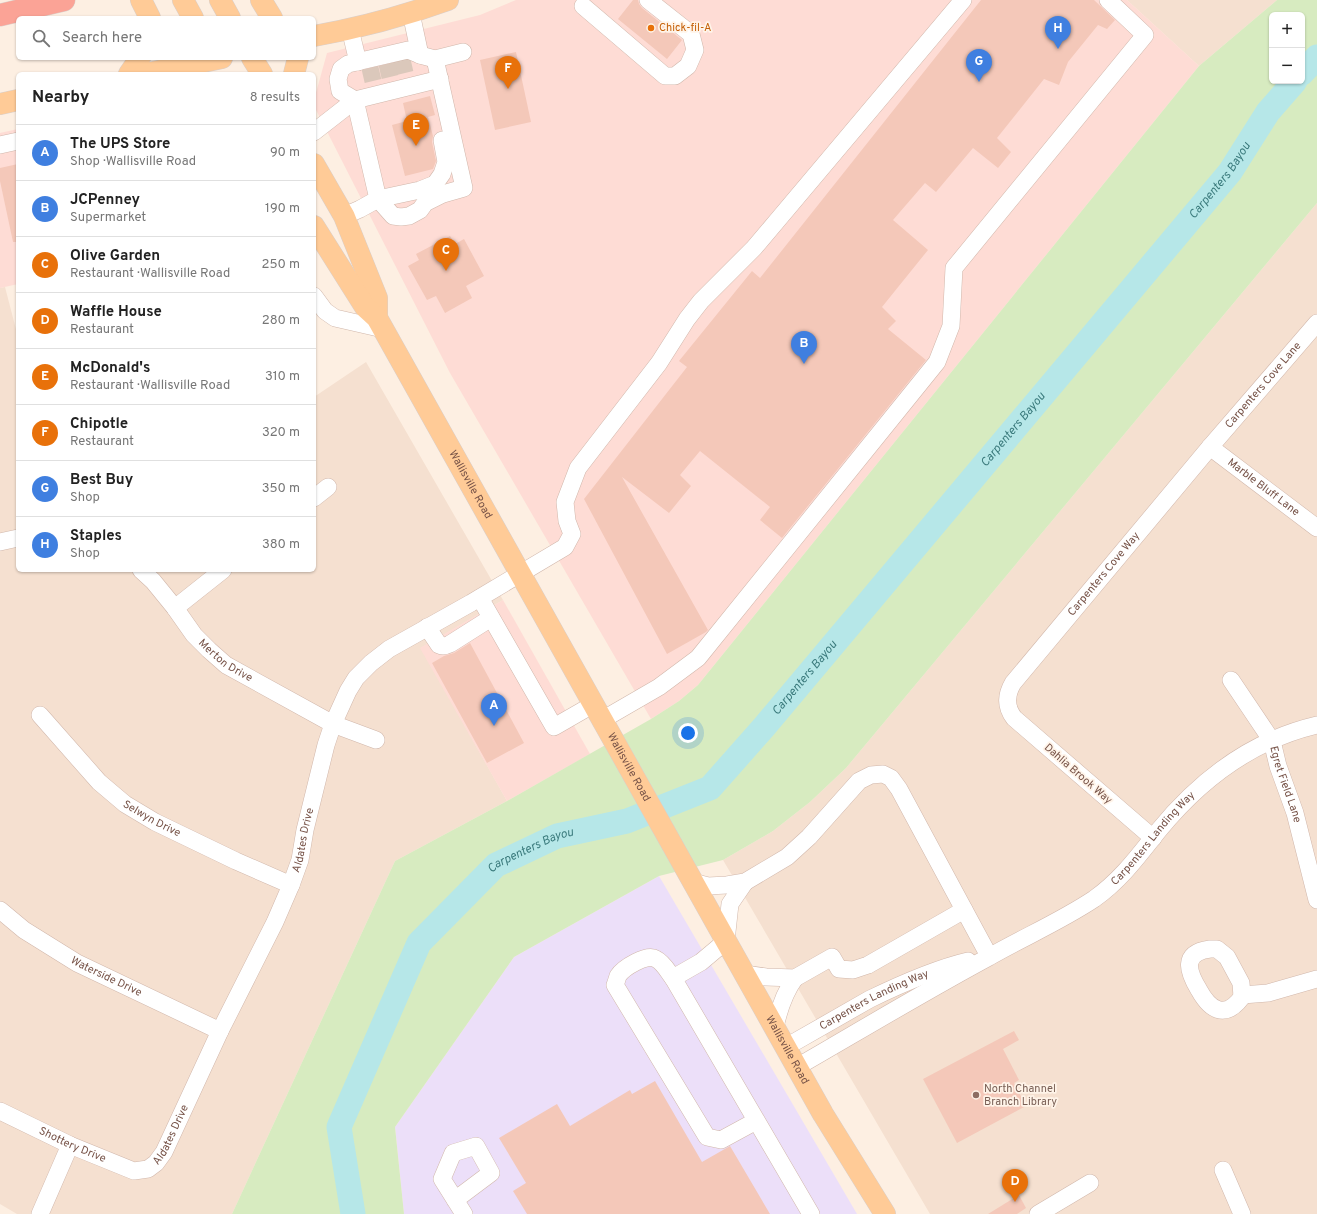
<!DOCTYPE html>
<meta charset="utf-8">
<style>
body{margin:0;font-family:Overpass,sans-serif;background:#f2f2f2;color:#222}
.controls{position:absolute;right:12px;top:12px;display:grid;overflow:hidden;border-radius:6px;box-shadow:0 1px 3px #0004}
.controls button{width:36px;height:36px;display:grid;place-items:center;padding:0;border:0;border-bottom:1px solid #e0e0e0;background:#fff;color:#222;font:20px sans-serif}
.you{position:absolute;left:688px;top:733px;width:14px;height:14px;margin:-10px;border:3px solid #fff;border-radius:50%;background:#1a73e8;box-shadow:0 0 0 6px #1a73e833}
.badge{display:grid;place-items:center;width:26px;height:26px;border-radius:50%;background:#ed5141;color:#fff;font-size:13px;font-weight:700}
.pin{position:absolute;translate:-50% -33px;filter:drop-shadow(0 1px 2px #0008)}
.pin::after{content:'';position:absolute;top:21px;width:14px;height:12px;background:inherit;clip-path:polygon(0 0,100% 0,50% 100%)}
.list{margin:0;padding:0;list-style:none}
h2{display:flex;justify-content:space-between;align-items:center;height:52px;margin:0;padding:0 16px;font-size:17px}
h2 small{font-size:13px;font-weight:400;color:#767676}
.list li{display:grid;grid-template-columns:26px 1fr auto;gap:12px;align-items:center;box-sizing:border-box;height:56px;padding:0 16px;border-top:1px solid #e0e0e0}
.list b{display:block;font-size:15px;white-space:nowrap}
.list p{margin:0;font-size:13px;white-space:nowrap;color:#767676}
.list em{font-size:13px;font-style:normal;color:#767676}
.icon{flex:none;width:22px;height:22px;fill:none;stroke:currentColor;stroke-width:2;stroke-linecap:round;stroke-linejoin:round}
.map{position:relative;flex:none;width:1317px;height:1214px;overflow:hidden}
.search{position:absolute;background:#fff;box-shadow:0 1px 3px #0004;left:16px;top:16px;width:300px;height:44px;display:flex;align-items:center;gap:10px;box-sizing:border-box;padding:0 14px;border-radius:6px;color:#767676;font-size:15px}
.panel{position:absolute;background:#fff;box-shadow:0 1px 3px #0004;left:16px;top:72px;width:300px;height:500px;border-radius:6px}
.map>svg:first-child{display:block}
.residential{fill:#f5e0d0}
.commercial{fill:#fedcd5}
.education{fill:#ecdff9}
.green{fill:#d7ebc0;fill-rule:evenodd}
.lines{fill:none;stroke-linecap:round;stroke-linejoin:round}
.river{stroke:#b6e7e8;stroke-width:25}
.building{fill:#f4c8b9}
.minor-tunnel{stroke:#dbc8bb;stroke-width:17;stroke-dasharray:17 8;stroke-linecap:butt}
.minor-casing{stroke:#d1b7ab;stroke-width:18}
.major-casing{stroke:#d9cfcb;stroke-width:22}
.highway-casing{stroke:#d9cfcb;stroke-width:23}
.minor{stroke:#fff;stroke-width:17}
.major{stroke:#ffcb97;stroke-width:21}
.highway{stroke:#fba396;stroke-width:22}
.food-dot{fill:#e8710a;stroke:#fff4e9;stroke-width:1.5}
.education-dot{fill:#8d6e63;stroke:#fff4e9;stroke-width:1.5}
.labels{text-anchor:middle;dominant-baseline:central;stroke-width:3.5;stroke-linejoin:round;paint-order:stroke}
.food-label{font-size:11px;fill:#c56008;stroke:#fff4e9;text-anchor:start}
.street-label{font-size:11px;fill:#765247;stroke:#fff4e9}
.education-label{font-size:11px;fill:#785e54;stroke:#fff4e9;text-anchor:start}
.water-label{font-size:12px;font-style:italic;fill:#3a7a7c;stroke:#fff4e9}
</style>
<div class="map">
<svg width="1317" height="1214" viewBox="0 0 1317 1214">
<rect width="100%" height="100%" fill="#fdefe2"/>
<!-- residential -->
<g class="residential">
<polygon points="1127,0 1277,0 1199,66"/>
<polygon points="1317,203 1317,1214 930,1214 723,860 773,831 810,802 846,768"/>
<polygon points="5,287 18,337 18,570 314,570 314,397 366,362 503,600 421,648 507,801 395,861 232,1214 17,1214 0,1204 0,288"/>
</g>
<!-- commercial -->
<g class="commercial">
<polygon points="516,0 1127,0 1199,66 698,685 679,701 651,719 450,373 314,106 314,100 327,53 480,15"/>
<polygon points="18,129 18,284 0,288 0,133"/>
<polygon points="503,600 590,754 507,801 420,648"/>
</g>
<!-- education -->
<polygon class="education" points="659,876 857,1214 404,1214 395,1127 514,957"/>
<!-- green -->
<path class="green" d="M1277,0H1317V203L846,768L810,802L773,831L723,860L659,876L514,957L395,1127L404,1214H232L395,861L507,801L651,719L679,701L698,685L1199,66ZM1272,15H1302V81H1272Z"/>
<g class="lines">
<!-- river -->
<g class="river">
<polyline points="1302,73 1317,57"/>
<path id="s1" d="M353,1214L339,1127L419,943L496,865L557,836L627,821L710,788L764,727L1230,172L1268,112L1295,81"/>
</g>
</g>
<!-- building -->
<g class="building">
<polygon points="633,0 638,0 639,4 642,8 682,40 667,59 618,19"/>
<polygon points="981,0 1094,0 1115,20 1107,29 1098,25 1068,62 1059,85 1044,79 997,138 1011,152 998,168 973,148 936,192 925,183 893,220 928,250 882,307 896,321 888,329 926,360 782,538 760,520 770,507 700,451 680,475 691,486 669,513 622,477 708,630 706,632 667,654 584,499 687,367 679,361 752,271 760,278"/>
<polygon points="516,52 531,122 495,130 480,60"/>
<polygon points="430,96 435,115 428,117 433,136 432,142 436,161 433,169 405,176 392,125 407,121 403,103"/>
<polygon points="18,164 18,242 13,242 0,181 0,168"/>
<polygon points="450,236 455,244 464,239 484,276 466,286 472,298 445,313 436,296 427,300 408,266 419,260 416,254"/>
<polygon points="470,643 524,743 487,763 432,663 444,656 454,653"/>
<polygon points="1014,1031 1019,1040 1003,1049 1019,1080 1014,1083 1026,1106 957,1143 923,1079"/>
<polygon points="655,1081 702,1162 730,1146 770,1214 527,1214 513,1191 526,1183 499,1138 557,1104 570,1126 630,1090 632,1094"/>
<polygon points="1019,1195 1026,1208 1017,1214 988,1214"/>
</g>
<g class="lines">
<!-- minor-tunnel -->
<g class="minor-tunnel">
<polyline points="402,60 405,73"/>
<polyline points="387,64 390,77"/>
<polyline points="370,68 373,81"/>
</g>
<!-- minor casing -->
<g class="minor-casing">
<g id="minor">
<polyline points="583,6 665,76 675,76 688,66 695,50 691,34 648,0"/>
<polyline points="411,13 420,55"/>
<polyline points="350,29 358,62"/>
<polyline points="314,132 355,100 440,79"/>
<polyline points="0,145 18,141"/>
<polyline points="378,199 393,216 401,217 409,216 420,210 425,203 443,194 464,188 435,59"/>
<polyline points="378,199 420,190 435,184 442,174 446,162 442,140"/>
<polyline points="344,216 360,209 378,199 355,100 340,91 338,79 341,69 348,64 408,50 420,55 435,59 463,52"/>
<polyline points="314,296 325,311 335,318 383,329"/>
<path id="s2" d="M1210,447L1317,528"/>
<polyline points="314,498 328,487"/>
<polyline points="0,542 18,538"/>
<path id="s3" d="M141,570L153,581L175,608L194,635L209,650L226,665L333,724L376,740"/>
<polyline points="480,598 554,727 594,704"/>
<polyline points="175,608 223,570"/>
<path d="M427,627L439,645C443,647 446,646 450,644L491,618"/>
<path id="s4" d="M1231,680L1272,741L1278,766L1295,813L1317,900"/>
<path id="s5" d="M40,715L99,782L125,804L155,822L236,861L291,885"/>
<polyline points="602,720 659,687 698,658 937,362 951,326 954,268 1145,35 1108,0"/>
<path id="s6" d="M1153,838L1014,718C1005,706 1006,695 1013,683L1210,447L1317,323"/>
<polyline points="693,882 708,886 727,885 745,882 787,857 809,837 859,781 871,775 883,774 891,778 899,789 989,956"/>
<polyline points="745,882 730,904 726,941 701,962 673,978 811,1214"/>
<path id="s7" d="M0,910L24,930L77,963L220,1031"/>
<path d="M1210,949H1217L1227,957L1241,983L1242,997C1225,1020 1210,1010 1199,990C1188,972 1181,953 1210,949Z"/>
<polyline points="745,974 766,977 795,978 832,957 839,969 853,970 868,965 964,910"/>
<path d="M673,978C668,972 664,963 656,959C647,953 623,968 618,976C617,979 616,983 615,985L707,1137L721,1140L756,1121"/>
<polyline points="1242,995 1268,993 1317,979"/>
<path d="M775,1027C779,1009 784,993 795,978"/>
<path id="s8" d="M786,1047L870,999C901,984 934,969 968,961"/>
<path id="s9" d="M797,1067C861,1030 924,992 989,957C1024,937 1061,921 1094,899C1121,880 1139,855 1159,830C1200,780 1253,740 1317,725"/>
<path id="s10" d="M0,1111L70,1145L134,1171L148,1169L156,1163L164,1152L220,1031L275,922L291,885L300,860L305,830L326,745L333,724L348,691L356,678L371,663L389,649L471,603L565,547L572,534L567,521L565,502L578,468L659,363L687,319L701,301L754,248L776,222L963,0"/>
<polyline points="1223,1170 1242,1214"/>
<polyline points="455,1200 491,1173 476,1146 453,1153 442,1179 464,1214"/>
<polyline points="40,1214 70,1145"/>
<polyline points="1038,1214 1090,1183"/>
</g>
</g>
<!-- major casing -->
<g class="major-casing">
<g id="major">
<polyline points="141,0 150,18"/>
<polyline points="183,0 193,18"/>
<polyline points="220,0 230,18"/>
<polyline points="261,0 272,18"/>
<path d="M314,36C360,28 404,16 448,0"/>
<polyline points="252,58 262,74"/>
<polyline points="129,74 140,58"/>
<polyline points="144,74 222,58"/>
<polyline points="294,74 298,58"/>
<polyline points="0,104 18,100"/>
<polyline points="314,164 344,216 377,298 377,318"/>
<path id="s11" d="M314,226L365,307L377,318L823,1114L885,1214"/>
</g>
</g>
<!-- highway casing -->
<g class="highway-casing">
<polyline id="highway" points="0,15 64,0"/>
</g>
<!-- minor -->
<use href="#minor" class="minor"/>
<!-- major -->
<use href="#major" class="major"/>
<!-- highway -->
<use href="#highway" class="highway"/>
</g>
<!-- markers -->
<circle class="food-dot" cx="651" cy="28" r="4"/>
<circle class="education-dot" cx="976" cy="1095" r="4"/>
<g class="labels">
<!-- food labels -->
<g class="food-label">
<text x="659" y="28">Chick-fil-A</text>
</g>
<!-- street labels -->
<g class="street-label">
<text stroke="none"><textPath href="#s6" startOffset="610">Carpenters Cove Lane</textPath></text>
<text stroke="none"><textPath href="#s11" startOffset="303">Wallisville Road</textPath></text>
<text stroke="none"><textPath href="#s2" startOffset="67">Marble Bluff Lane</textPath></text>
<text stroke="none"><textPath href="#s6" startOffset="363">Carpenters Cove Way</textPath></text>
<text stroke="none"><textPath href="#s3" startOffset="125">Merton Drive</textPath></text>
<text stroke="none"><textPath href="#s11" startOffset="627">Wallisville Road</textPath></text>
<text transform="translate(1078 774) rotate(41)">Dahlia Brook Way</text>
<text stroke="none"><textPath href="#s4" startOffset="119">Egret Field Lane</textPath></text>
<text stroke="none"><textPath href="#s5" startOffset="154">Selwyn Drive</textPath></text>
<text stroke="none"><textPath href="#s9" startOffset="426">Carpenters Landing Way</textPath></text>
<text stroke="none"><textPath href="#s10" startOffset="527">Aldates Drive</textPath></text>
<text stroke="none"><textPath href="#s7" startOffset="126">Waterside Drive</textPath></text>
<text stroke="none"><textPath href="#s8" startOffset="100">Carpenters Landing Way</textPath></text>
<text stroke="none"><textPath href="#s11" startOffset="951">Wallisville Road</textPath></text>
<text stroke="none"><textPath href="#s10" startOffset="203">Aldates Drive</textPath></text>
<text stroke="none"><textPath href="#s10" startOffset="80">Shottery Drive</textPath></text>
</g>
<!-- education labels -->
<g class="education-label">
<text x="984" y="1089">North Channel<tspan x="984" dy="13">Branch Library</tspan></text>
</g>
<!-- water labels -->
<g class="water-label">
<text stroke="none"><textPath href="#s1" startOffset="1420">Carpenters Bayou</textPath></text>
<text stroke="none"><textPath href="#s1" startOffset="1096">Carpenters Bayou</textPath></text>
<text stroke="none"><textPath href="#s1" startOffset="772">Carpenters Bayou</textPath></text>
<text stroke="none"><textPath href="#s1" startOffset="436">Carpenters Bayou</textPath></text>
</g>
</g>
</svg>
<div class="controls">
<button>+</button>
<button>−</button>
</div>
<div class="you"></div>
<div class="pin badge" style="left:494px;top:726px;background:#3f7fe0">A</div>
<div class="pin badge" style="left:804px;top:364px;background:#3f7fe0">B</div>
<div class="pin badge" style="left:446px;top:271px;background:#e8710a">C</div>
<div class="pin badge" style="left:1015px;top:1202px;background:#e8710a">D</div>
<div class="pin badge" style="left:416px;top:146px;background:#e8710a">E</div>
<div class="pin badge" style="left:508px;top:89px;background:#e8710a">F</div>
<div class="pin badge" style="left:979px;top:82px;background:#3f7fe0">G</div>
<div class="pin badge" style="left:1058px;top:49px;background:#3f7fe0">H</div>
<div class="search"><svg class="icon" aria-label="search" viewBox="0 0 24 24"><circle cx="10" cy="10" r="6"/><path d="M15 15l6 6"/></svg>Search here</div>
<section class="panel">
<h2>Nearby<small>8 results</small></h2>
<ul class="list">
<li><span class="badge" style="background:#3f7fe0">A</span><div><b>The UPS Store</b><p>Shop · Wallisville Road</p></div><em>90 m</em></li>
<li><span class="badge" style="background:#3f7fe0">B</span><div><b>JCPenney</b><p>Supermarket</p></div><em>190 m</em></li>
<li><span class="badge" style="background:#e8710a">C</span><div><b>Olive Garden</b><p>Restaurant · Wallisville Road</p></div><em>250 m</em></li>
<li><span class="badge" style="background:#e8710a">D</span><div><b>Waffle House</b><p>Restaurant</p></div><em>280 m</em></li>
<li><span class="badge" style="background:#e8710a">E</span><div><b>McDonald's</b><p>Restaurant · Wallisville Road</p></div><em>310 m</em></li>
<li><span class="badge" style="background:#e8710a">F</span><div><b>Chipotle</b><p>Restaurant</p></div><em>320 m</em></li>
<li><span class="badge" style="background:#3f7fe0">G</span><div><b>Best Buy</b><p>Shop</p></div><em>350 m</em></li>
<li><span class="badge" style="background:#3f7fe0">H</span><div><b>Staples</b><p>Shop</p></div><em>380 m</em></li>
</ul>
</section>
</div>
